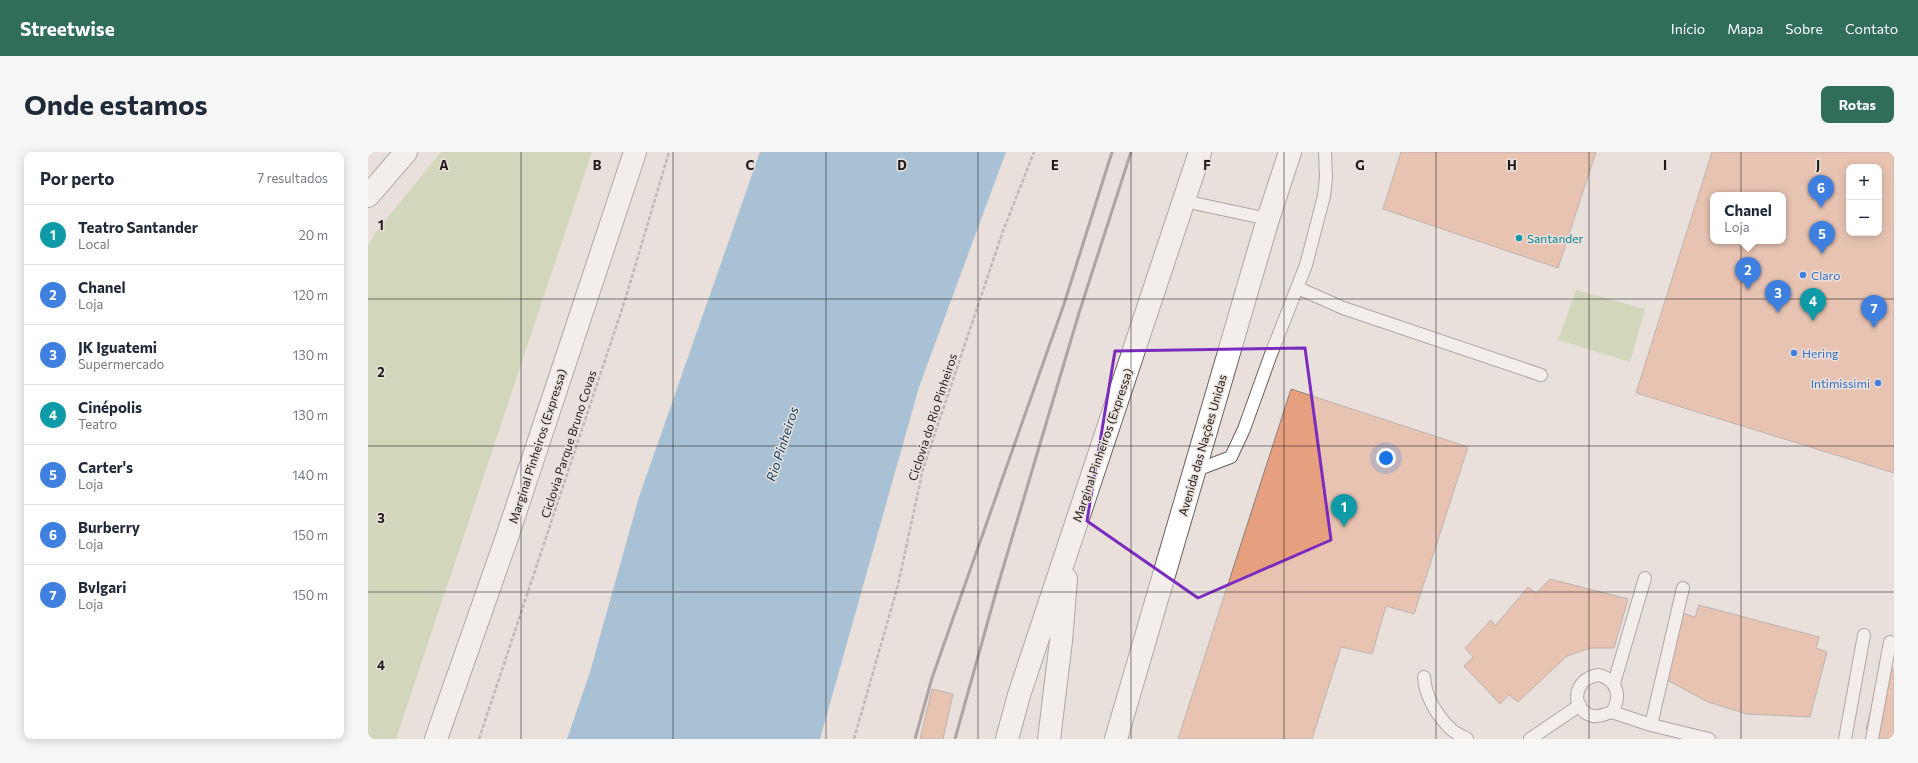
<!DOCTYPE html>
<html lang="pt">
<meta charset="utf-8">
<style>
body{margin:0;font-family:Commissioner,sans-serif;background:#f6f6f7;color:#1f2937}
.controls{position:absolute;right:12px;top:12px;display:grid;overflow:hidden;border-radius:8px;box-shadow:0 2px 10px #0003}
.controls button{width:36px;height:36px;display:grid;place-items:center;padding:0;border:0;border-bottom:1px solid #e0e1e3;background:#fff;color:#1f2937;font:20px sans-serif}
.you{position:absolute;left:1018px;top:306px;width:14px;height:14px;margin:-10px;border:3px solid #fff;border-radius:50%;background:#1a73e8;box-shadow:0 0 0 6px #1a73e833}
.badge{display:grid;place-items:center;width:26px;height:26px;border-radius:50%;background:#306e5b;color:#fff;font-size:13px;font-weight:700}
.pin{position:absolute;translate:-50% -33px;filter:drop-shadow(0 1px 2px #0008)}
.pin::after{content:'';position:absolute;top:21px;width:14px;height:12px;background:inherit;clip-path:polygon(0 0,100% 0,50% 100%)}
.popup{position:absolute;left:1342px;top:40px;width:76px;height:52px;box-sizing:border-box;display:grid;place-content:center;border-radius:8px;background:#fff;filter:drop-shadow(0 1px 3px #0005);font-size:13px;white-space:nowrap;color:#747a83}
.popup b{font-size:15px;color:#1f2937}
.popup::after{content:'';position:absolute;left:50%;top:100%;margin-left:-8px;border:8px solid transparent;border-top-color:#fff}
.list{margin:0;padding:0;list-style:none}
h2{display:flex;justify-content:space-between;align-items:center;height:52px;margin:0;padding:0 16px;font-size:17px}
h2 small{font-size:13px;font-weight:400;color:#747a83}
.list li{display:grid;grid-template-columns:26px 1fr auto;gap:12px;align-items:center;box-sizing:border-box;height:60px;padding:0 16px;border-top:1px solid #e0e1e3}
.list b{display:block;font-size:15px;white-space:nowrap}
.list p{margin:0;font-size:13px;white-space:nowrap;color:#747a83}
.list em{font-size:13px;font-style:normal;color:#747a83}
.map{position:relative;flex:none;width:1526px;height:587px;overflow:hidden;border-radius:8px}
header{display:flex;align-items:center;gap:24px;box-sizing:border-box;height:56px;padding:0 20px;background:#306e5b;color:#fff}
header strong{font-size:19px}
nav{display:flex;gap:22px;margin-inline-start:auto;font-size:14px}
.intro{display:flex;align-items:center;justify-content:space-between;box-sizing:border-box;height:96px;padding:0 24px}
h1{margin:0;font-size:28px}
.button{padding:10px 18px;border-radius:8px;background:#306e5b;color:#fff;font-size:14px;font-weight:700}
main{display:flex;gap:24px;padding:0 24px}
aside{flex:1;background:#fff;border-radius:8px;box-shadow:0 2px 10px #0003}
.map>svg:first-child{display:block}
.green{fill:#b5cd95}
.water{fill:#5b9bca}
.building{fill:#e7a07f;stroke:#877f7b;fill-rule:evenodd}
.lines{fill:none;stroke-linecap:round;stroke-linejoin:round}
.lane-casing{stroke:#68605d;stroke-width:14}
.highway-casing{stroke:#68605d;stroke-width:24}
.path{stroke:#8f8986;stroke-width:2.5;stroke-dasharray:4 2;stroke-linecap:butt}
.lane{stroke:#fff;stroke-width:12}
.highway{stroke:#fff;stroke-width:22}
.rail{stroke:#625d5b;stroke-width:3}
.marked{fill:none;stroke:#7b2cbf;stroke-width:3;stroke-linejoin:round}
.grid{fill:none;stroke:#1e1b1a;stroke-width:1;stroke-opacity:0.55}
.culture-dot{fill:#0f9aa8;stroke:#e9e0dc;stroke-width:1.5}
.shop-dot{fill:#3f7fe0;stroke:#e9e0dc;stroke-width:1.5}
.labels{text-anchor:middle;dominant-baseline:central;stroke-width:3;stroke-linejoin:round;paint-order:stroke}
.culture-label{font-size:12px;fill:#0d838f;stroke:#e9e0dc;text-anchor:start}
.shop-label{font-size:12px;fill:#366cbe;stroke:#e9e0dc;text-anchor:start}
.street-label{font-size:12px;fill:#1e1b1a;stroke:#e9e0dc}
.water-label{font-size:13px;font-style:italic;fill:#0f4262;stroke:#e9e0dc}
.grid-label{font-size:13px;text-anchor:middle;font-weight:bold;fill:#1e1b1a;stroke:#e9e0dc;stroke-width:3;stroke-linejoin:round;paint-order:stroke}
</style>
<header>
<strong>Streetwise</strong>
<nav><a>Início</a><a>Mapa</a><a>Sobre</a><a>Contato</a></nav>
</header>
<div class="intro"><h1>Onde estamos</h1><a class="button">Rotas</a></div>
<main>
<aside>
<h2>Por perto<small>7 resultados</small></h2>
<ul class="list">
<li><span class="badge" style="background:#0f9aa8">1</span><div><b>Teatro Santander</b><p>Local</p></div><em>20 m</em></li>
<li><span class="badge" style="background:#3f7fe0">2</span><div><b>Chanel</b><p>Loja</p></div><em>120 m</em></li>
<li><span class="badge" style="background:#3f7fe0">3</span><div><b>JK Iguatemi</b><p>Supermercado</p></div><em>130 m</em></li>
<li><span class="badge" style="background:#0f9aa8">4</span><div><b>Cinépolis</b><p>Teatro</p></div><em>130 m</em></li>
<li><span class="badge" style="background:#3f7fe0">5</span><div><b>Carter's</b><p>Loja</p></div><em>140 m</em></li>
<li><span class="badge" style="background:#3f7fe0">6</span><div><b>Burberry</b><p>Loja</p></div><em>150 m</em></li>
<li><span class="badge" style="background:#3f7fe0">7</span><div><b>Bvlgari</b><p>Loja</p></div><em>150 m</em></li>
</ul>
</aside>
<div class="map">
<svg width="1526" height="587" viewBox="0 0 1526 587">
<rect width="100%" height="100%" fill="#e9e0dc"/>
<!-- green -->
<g class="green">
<polygon points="73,0 224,0 28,587 0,587 0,94 7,81"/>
<polygon points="1208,138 1277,157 1262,210 1190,188"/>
</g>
<!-- water -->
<polygon class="water" points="392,0 638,0 551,235 452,587 199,587 222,520 271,345"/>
<!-- building -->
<g class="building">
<polygon points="1033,0 1228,0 1190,116 1015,57"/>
<path d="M1344,0H1526V321L1268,241ZM1481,15H1511V81H1481ZM1345,43H1415V89H1345Z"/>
<polygon points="923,237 1100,295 1046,462 1018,454 1004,502 973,495 944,587 810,587"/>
<polygon points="1182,427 1260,447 1246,496 1223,496 1199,504 1150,550 1141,543 1132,552 1096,514 1105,505 1097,496 1123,468 1127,474 1160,435 1168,441"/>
<polygon points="1331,453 1451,485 1448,496 1459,500 1442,565 1379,562 1340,550 1297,527 1314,461 1327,465"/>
<polygon points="1515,513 1526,517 1526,587 1510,587 1498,577"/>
<polygon points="564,537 585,542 575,587 552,587"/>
</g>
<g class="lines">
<!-- lane casing -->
<g class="lane-casing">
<g id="lane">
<polyline points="816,49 900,67"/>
<polyline points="930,136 975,156 1173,223"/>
<polyline points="826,319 863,305 876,277 903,202 938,113 956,44 958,25 957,0"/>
<path d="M1231,523C1249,528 1254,544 1244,560C1238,562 1231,565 1225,564C1202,559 1204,526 1231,523Z"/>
<path d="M1056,525C1057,544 1069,564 1083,577C1087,581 1094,584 1099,587"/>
<polyline points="1246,531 1277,426"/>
<polyline points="1244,560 1283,573 1341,587"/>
<polyline points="1283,573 1315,436"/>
<polyline points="1162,587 1212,553"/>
<polyline points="1477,587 1496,483"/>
<polyline points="1504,587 1522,490"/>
</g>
</g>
<!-- highway casing -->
<g class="highway-casing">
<g id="highway">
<polyline points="0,44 38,0"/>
<polyline points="68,587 139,385 267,0"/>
<polyline points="639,587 651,543 832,0"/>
<polyline points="681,587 693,489 698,427"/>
<polyline points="748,587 900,67 922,0"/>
</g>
</g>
<!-- path -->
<g class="path">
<polyline points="111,587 257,148 301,0"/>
<polyline points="486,587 530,433 555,317 635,79 666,0"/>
</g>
<!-- lane -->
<use href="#lane" class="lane"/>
<!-- highway -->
<use href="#highway" class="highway"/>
<!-- rail -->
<g class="rail">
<polyline points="547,587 564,526 696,152 744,0"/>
<polyline points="587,587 630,433 711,161 763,0"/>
</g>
</g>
<!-- marked area -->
<path d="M0 0H1526V587H0ZM937,196L963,388L830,446L719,369L747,199Z" fill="#e9e0dc" fill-opacity=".55" fill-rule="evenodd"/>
<path class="marked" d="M937,196L963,388L830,446L719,369L747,199Z"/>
<!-- grid -->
<path class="grid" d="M153,0V587M305,0V587M458,0V587M610,0V587M763,0V587M916,0V587M1068,0V587M1221,0V587M1373,0V587M0,147H1526M0,294H1526M0,440H1526"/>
<!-- markers -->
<circle class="culture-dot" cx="1151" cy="86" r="4"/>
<g class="shop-dot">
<circle cx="1435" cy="123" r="4"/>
<circle cx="1426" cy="201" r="4"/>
<circle cx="1510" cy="231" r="4"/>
</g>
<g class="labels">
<!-- culture labels -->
<g class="culture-label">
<text x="1159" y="86">Santander</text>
</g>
<!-- shop labels -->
<g class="shop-label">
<text x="1443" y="123">Claro</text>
<text x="1434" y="201">Hering</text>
<text x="1502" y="231" text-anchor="end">Intimissimi</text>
</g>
<!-- street labels -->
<g class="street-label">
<text transform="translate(564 265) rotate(-72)">Ciclovia do Rio Pinheiros</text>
<text transform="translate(200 292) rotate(-72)">Ciclovia Parque Bruno Covas</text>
<text transform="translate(734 293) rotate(-71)">Marginal Pinheiros (Expressa)</text>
<text transform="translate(834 293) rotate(-74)">Avenida das Nações Unidas</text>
<text transform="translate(169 294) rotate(-72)">Marginal Pinheiros (Expressa)</text>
</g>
<!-- water labels -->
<g class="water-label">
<text transform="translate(414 292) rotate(-72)">Rio Pinheiros</text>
</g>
</g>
<g class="grid-label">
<text x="76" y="18">A</text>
<text x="229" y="18">B</text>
<text x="382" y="18">C</text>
<text x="534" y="18">D</text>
<text x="687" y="18">E</text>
<text x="839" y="18">F</text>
<text x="992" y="18">G</text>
<text x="1144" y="18">H</text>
<text x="1297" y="18">I</text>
<text x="1450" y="18">J</text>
<text x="13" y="78">1</text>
<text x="13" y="225">2</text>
<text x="13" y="371">3</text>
<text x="13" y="518">4</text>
</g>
</svg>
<div class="controls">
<button>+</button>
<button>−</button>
</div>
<div class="you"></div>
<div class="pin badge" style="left:976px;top:375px;background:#0f9aa8">1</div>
<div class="pin badge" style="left:1380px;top:138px;background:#3f7fe0">2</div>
<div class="popup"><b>Chanel</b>Loja</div>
<div class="pin badge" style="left:1410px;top:161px;background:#3f7fe0">3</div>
<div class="pin badge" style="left:1445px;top:169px;background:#0f9aa8">4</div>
<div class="pin badge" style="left:1454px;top:102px;background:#3f7fe0">5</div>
<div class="pin badge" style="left:1453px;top:56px;background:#3f7fe0">6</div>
<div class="pin badge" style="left:1506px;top:176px;background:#3f7fe0">7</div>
</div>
</main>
